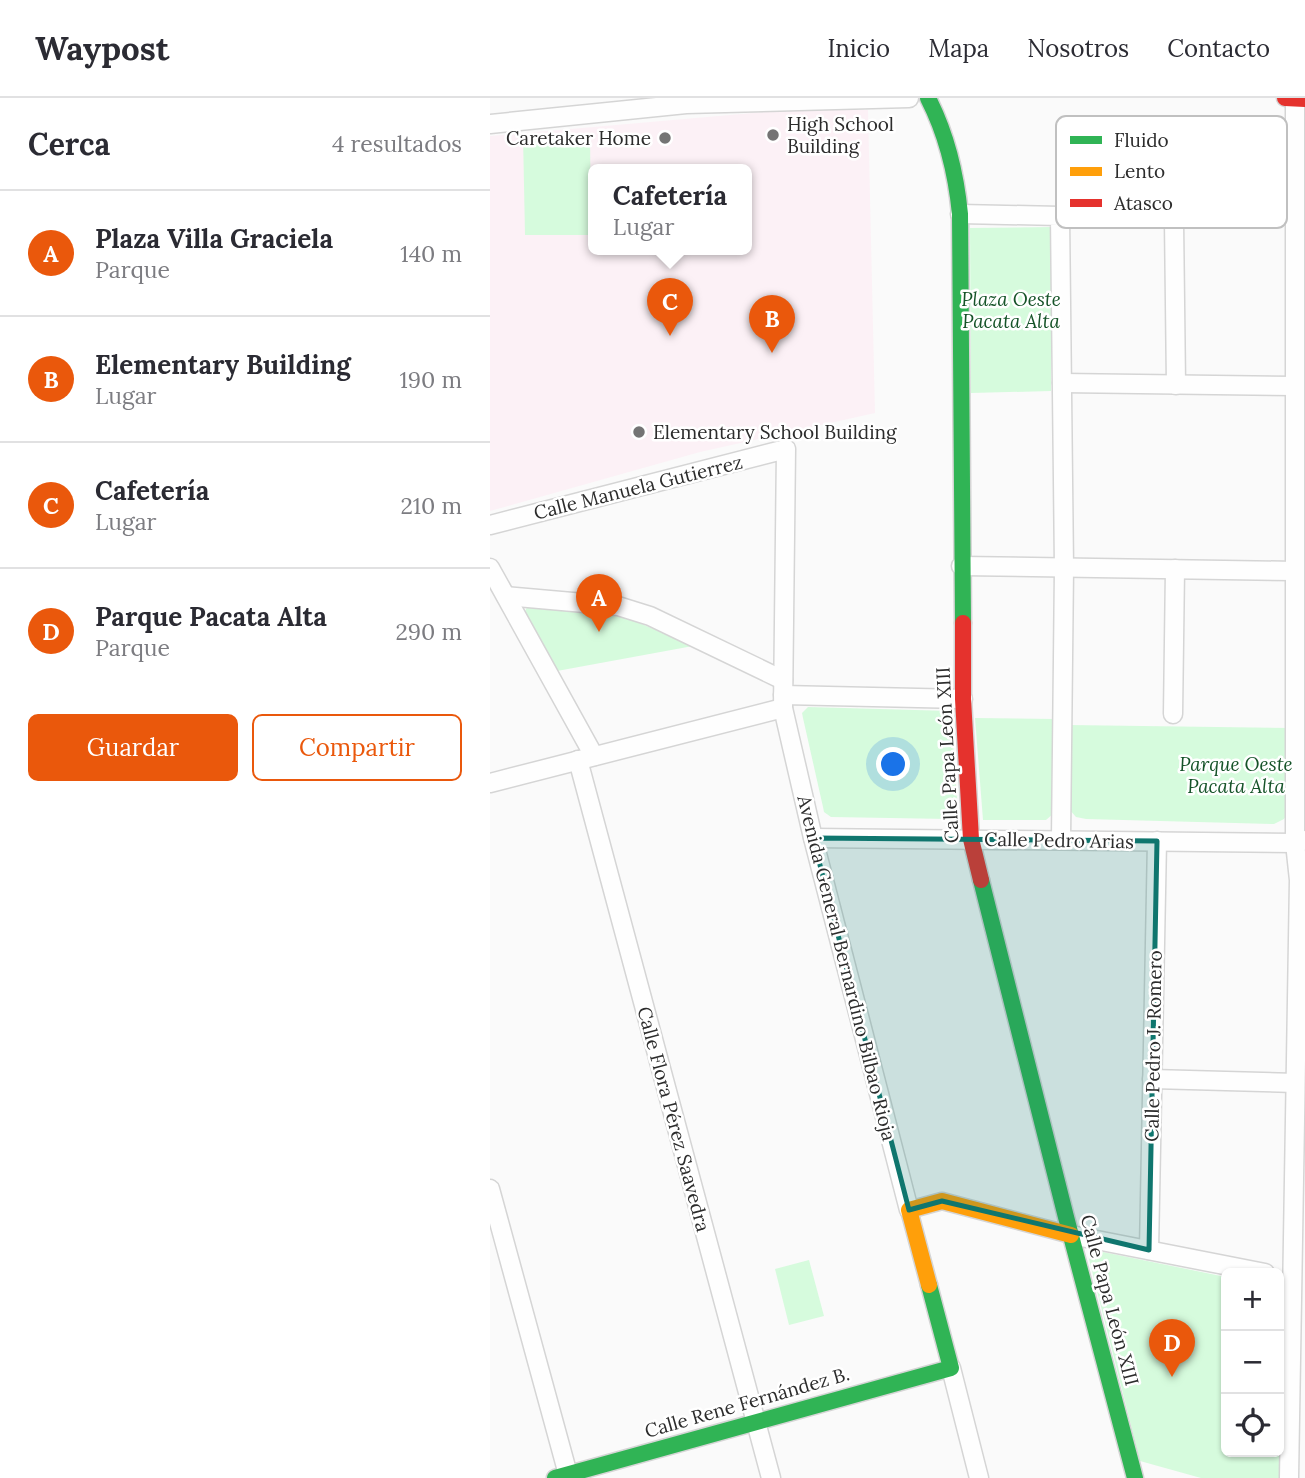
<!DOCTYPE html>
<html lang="es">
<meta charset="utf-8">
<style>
body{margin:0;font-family:Lora,serif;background:#f7f7f7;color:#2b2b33}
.controls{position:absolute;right:21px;bottom:21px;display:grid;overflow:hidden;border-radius:10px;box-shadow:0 2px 5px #0004}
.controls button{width:63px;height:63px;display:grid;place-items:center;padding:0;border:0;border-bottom:2px solid #e1e1e2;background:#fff;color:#2b2b33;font:35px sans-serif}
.you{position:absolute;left:404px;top:667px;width:24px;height:24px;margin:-18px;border:5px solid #fff;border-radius:50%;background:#1a73e8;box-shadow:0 0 0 10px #1a73e833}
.badge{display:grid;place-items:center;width:46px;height:46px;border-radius:50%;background:#ea580c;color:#fff;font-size:23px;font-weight:700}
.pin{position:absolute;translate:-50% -58px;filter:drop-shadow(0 2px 4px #0008)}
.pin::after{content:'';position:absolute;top:37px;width:24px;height:21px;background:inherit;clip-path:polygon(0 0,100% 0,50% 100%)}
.popup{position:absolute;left:98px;top:66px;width:164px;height:91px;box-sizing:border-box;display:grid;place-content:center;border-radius:10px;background:#fff;filter:drop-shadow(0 2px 5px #0005);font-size:23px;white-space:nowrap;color:#7c7c81}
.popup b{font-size:26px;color:#2b2b33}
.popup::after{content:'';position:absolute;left:50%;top:100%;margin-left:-14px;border:14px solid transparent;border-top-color:#fff}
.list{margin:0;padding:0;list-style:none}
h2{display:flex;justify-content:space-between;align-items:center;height:91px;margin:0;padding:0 28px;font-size:30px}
h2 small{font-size:23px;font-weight:400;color:#7c7c81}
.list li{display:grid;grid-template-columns:46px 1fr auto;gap:21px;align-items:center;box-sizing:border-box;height:126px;padding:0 28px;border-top:2px solid #e1e1e2}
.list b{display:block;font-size:26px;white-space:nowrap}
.list p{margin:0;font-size:23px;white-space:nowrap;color:#7c7c81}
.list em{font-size:23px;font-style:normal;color:#7c7c81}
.actions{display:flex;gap:14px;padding:21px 28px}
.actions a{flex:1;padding:16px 0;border:2px solid #ea580c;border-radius:10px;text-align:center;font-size:24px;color:#ea580c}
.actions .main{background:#ea580c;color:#fff}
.icon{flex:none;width:38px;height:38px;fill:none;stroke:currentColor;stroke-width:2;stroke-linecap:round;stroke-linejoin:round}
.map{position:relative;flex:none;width:815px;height:1380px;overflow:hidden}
header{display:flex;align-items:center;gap:42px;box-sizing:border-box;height:98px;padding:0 35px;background:#fff;border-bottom:2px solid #e1e1e2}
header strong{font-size:33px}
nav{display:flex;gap:38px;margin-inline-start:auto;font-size:24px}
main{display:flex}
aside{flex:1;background:#fff}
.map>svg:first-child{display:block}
.education{fill:#fcf1f6;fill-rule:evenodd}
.green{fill:#d6fbdd}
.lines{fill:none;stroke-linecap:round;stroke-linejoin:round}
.street-casing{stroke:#d5d5d5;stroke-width:21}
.fast-casing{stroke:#d5d5d5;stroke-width:19}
.slow-casing{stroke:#d5d5d5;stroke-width:19}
.jam-casing{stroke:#d5d5d5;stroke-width:19}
.street{stroke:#fefefe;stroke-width:18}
.fast{stroke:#30b455;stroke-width:16}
.slow{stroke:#ff9f0a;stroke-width:16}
.jam{stroke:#e5322d;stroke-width:16}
.marked{fill:#0f766e;fill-opacity:0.2;stroke:#0f766e;stroke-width:5;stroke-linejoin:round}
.poi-dot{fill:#747474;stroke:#fff;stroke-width:2.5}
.labels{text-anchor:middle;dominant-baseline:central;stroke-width:5;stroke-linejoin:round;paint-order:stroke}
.poi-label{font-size:19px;fill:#2c2c2c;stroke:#fff;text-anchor:start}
.park-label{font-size:19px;font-style:italic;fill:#155328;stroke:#fff}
.street-label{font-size:19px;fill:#2c2c2c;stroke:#fff}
.key{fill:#fff;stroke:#c0c0c0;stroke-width:2}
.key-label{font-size:19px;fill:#2c2c2c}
</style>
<header>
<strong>Waypost</strong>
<nav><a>Inicio</a><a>Mapa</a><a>Nosotros</a><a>Contacto</a></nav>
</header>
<main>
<aside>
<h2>Cerca<small>4 resultados</small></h2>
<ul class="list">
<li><span class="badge">A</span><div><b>Plaza Villa Graciela</b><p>Parque</p></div><em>140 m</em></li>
<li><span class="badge">B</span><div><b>Elementary Building</b><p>Lugar</p></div><em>190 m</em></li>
<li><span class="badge">C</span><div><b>Cafetería</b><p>Lugar</p></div><em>210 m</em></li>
<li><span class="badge">D</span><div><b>Parque Pacata Alta</b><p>Parque</p></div><em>290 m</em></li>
</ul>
<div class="actions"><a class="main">Guardar</a><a>Compartir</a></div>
</aside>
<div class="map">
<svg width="815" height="1380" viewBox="0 0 815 1380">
<rect width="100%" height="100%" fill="#fafafa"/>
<!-- education -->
<path class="education" d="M297,12H378L385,315L210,354L0,413V38ZM103,72H257V152H103Z"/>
<!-- green -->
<g class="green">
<polygon points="815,23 815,710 813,26"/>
<polygon points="100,36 101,137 35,137 33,37"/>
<polygon points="561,129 561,293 481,295 480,130"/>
<polygon points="38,506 111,513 140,521 203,548 67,573 35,514"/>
<polygon points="318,609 461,613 468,716 459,721 341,719 334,714 333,709 313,620 312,615"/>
<polygon points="485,620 565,621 564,715 556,722 493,722"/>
<polygon points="579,627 799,630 798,715 794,721 784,726 596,721 586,719 579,711"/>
<polygon points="608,1153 736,1179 736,1354 789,1354 789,1197 791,1205 791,1380 711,1380 650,1363 599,1161"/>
<polygon points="319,1162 334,1218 299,1227 285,1171"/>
</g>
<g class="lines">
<!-- street casing -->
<g class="street-casing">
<g id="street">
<polyline points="0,26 196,6 419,0"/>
<polyline points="470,116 570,118 574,470 571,741"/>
<polyline points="684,123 686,287"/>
<polyline points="572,285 805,288"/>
<polyline points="0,427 296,351 293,610 323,740 419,1112"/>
<polyline points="471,468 805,473"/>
<polyline points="0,470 104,658"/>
<polyline points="16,498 128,508 160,518 293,582"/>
<polyline points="293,597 473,601"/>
<polyline points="683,616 685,471"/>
<polyline points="88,662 281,1380"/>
<polyline points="0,685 293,610"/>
<polyline points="323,740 805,745 815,742"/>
<polyline points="662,981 805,985"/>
<polyline points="0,1091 79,1380"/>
<polyline points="581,1137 775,1175"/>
<polyline points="659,1152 667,743"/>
<polyline points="461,1270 489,1380"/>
<polyline points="799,1380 809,782 805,745 805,0"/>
</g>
</g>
<!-- fast casing -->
<g class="fast-casing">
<g id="fast">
<path d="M438,0C457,37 466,75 470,116L473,525"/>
<polyline points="491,782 576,1119 645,1380"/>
<polyline points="65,1380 461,1270 439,1187"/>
</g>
</g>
<!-- slow casing -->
<g class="slow-casing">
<polyline id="slow" points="439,1187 419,1112 452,1103 581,1137"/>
</g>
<!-- jam casing -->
<g class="jam-casing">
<g id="jam">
<polyline points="795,0 815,1"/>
<polyline points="473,525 473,601 481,741 491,782"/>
</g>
</g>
<!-- street -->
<use href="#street" class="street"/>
<!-- fast -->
<use href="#fast" class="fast"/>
<!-- slow -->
<use href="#slow" class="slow"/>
<!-- jam -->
<use href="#jam" class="jam"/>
</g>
<!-- marked area -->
<path class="marked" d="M323,740L667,743L659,1152L452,1103L419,1112Z"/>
<!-- markers -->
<g class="poi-dot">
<circle cx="283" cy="37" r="7"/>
<circle cx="175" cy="40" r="7"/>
<circle cx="149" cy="334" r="7"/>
</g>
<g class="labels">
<!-- poi labels -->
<g class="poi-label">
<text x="297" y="26">High School<tspan x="297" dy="22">Building</tspan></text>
<text x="161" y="40" text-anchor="end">Caretaker Home</text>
<text x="163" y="334">Elementary School Building</text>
</g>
<!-- park labels -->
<g class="park-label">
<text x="521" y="201">Plaza Oeste<tspan x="521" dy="22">Pacata Alta</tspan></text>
<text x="746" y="666">Parque Oeste<tspan x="746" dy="22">Pacata Alta</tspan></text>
</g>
<!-- street labels -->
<g class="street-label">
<text transform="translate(148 389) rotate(-14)">Calle Manuela Gutierrez</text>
<text transform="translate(457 657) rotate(-93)">Calle Papa León XIII</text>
<text transform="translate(569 742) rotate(1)">Calle Pedro Arias</text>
<text transform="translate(357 870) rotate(76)">Avenida General Bernardino Bilbao Rioja</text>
<text transform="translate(663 948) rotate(-89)">Calle Pedro J. Romero</text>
<text transform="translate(184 1021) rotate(75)">Calle Flora Pérez Saavedra</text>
<text transform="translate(620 1202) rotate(75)">Calle Papa León XIII</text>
<text transform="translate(257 1304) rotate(-16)">Calle Rene Fernández B.</text>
</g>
</g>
<!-- legend -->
<rect x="566" y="18" width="231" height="112" rx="10" class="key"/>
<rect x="580" y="38" width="32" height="8" fill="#30b455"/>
<rect x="580" y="69" width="32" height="9" fill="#ff9f0a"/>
<rect x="580" y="101" width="32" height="8" fill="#e5322d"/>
<g class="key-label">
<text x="624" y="49">Fluido</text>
<text x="624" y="80">Lento</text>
<text x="624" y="112">Atasco</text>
</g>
</svg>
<div class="controls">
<button>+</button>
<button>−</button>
<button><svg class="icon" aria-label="locate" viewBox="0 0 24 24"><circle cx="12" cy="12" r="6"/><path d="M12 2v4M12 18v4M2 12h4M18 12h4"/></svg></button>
</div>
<div class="you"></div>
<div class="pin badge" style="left:109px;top:534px">A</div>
<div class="pin badge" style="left:282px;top:255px">B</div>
<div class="pin badge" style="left:180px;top:238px">C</div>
<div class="popup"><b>Cafetería</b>Lugar</div>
<div class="pin badge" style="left:682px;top:1279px">D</div>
</div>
</main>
